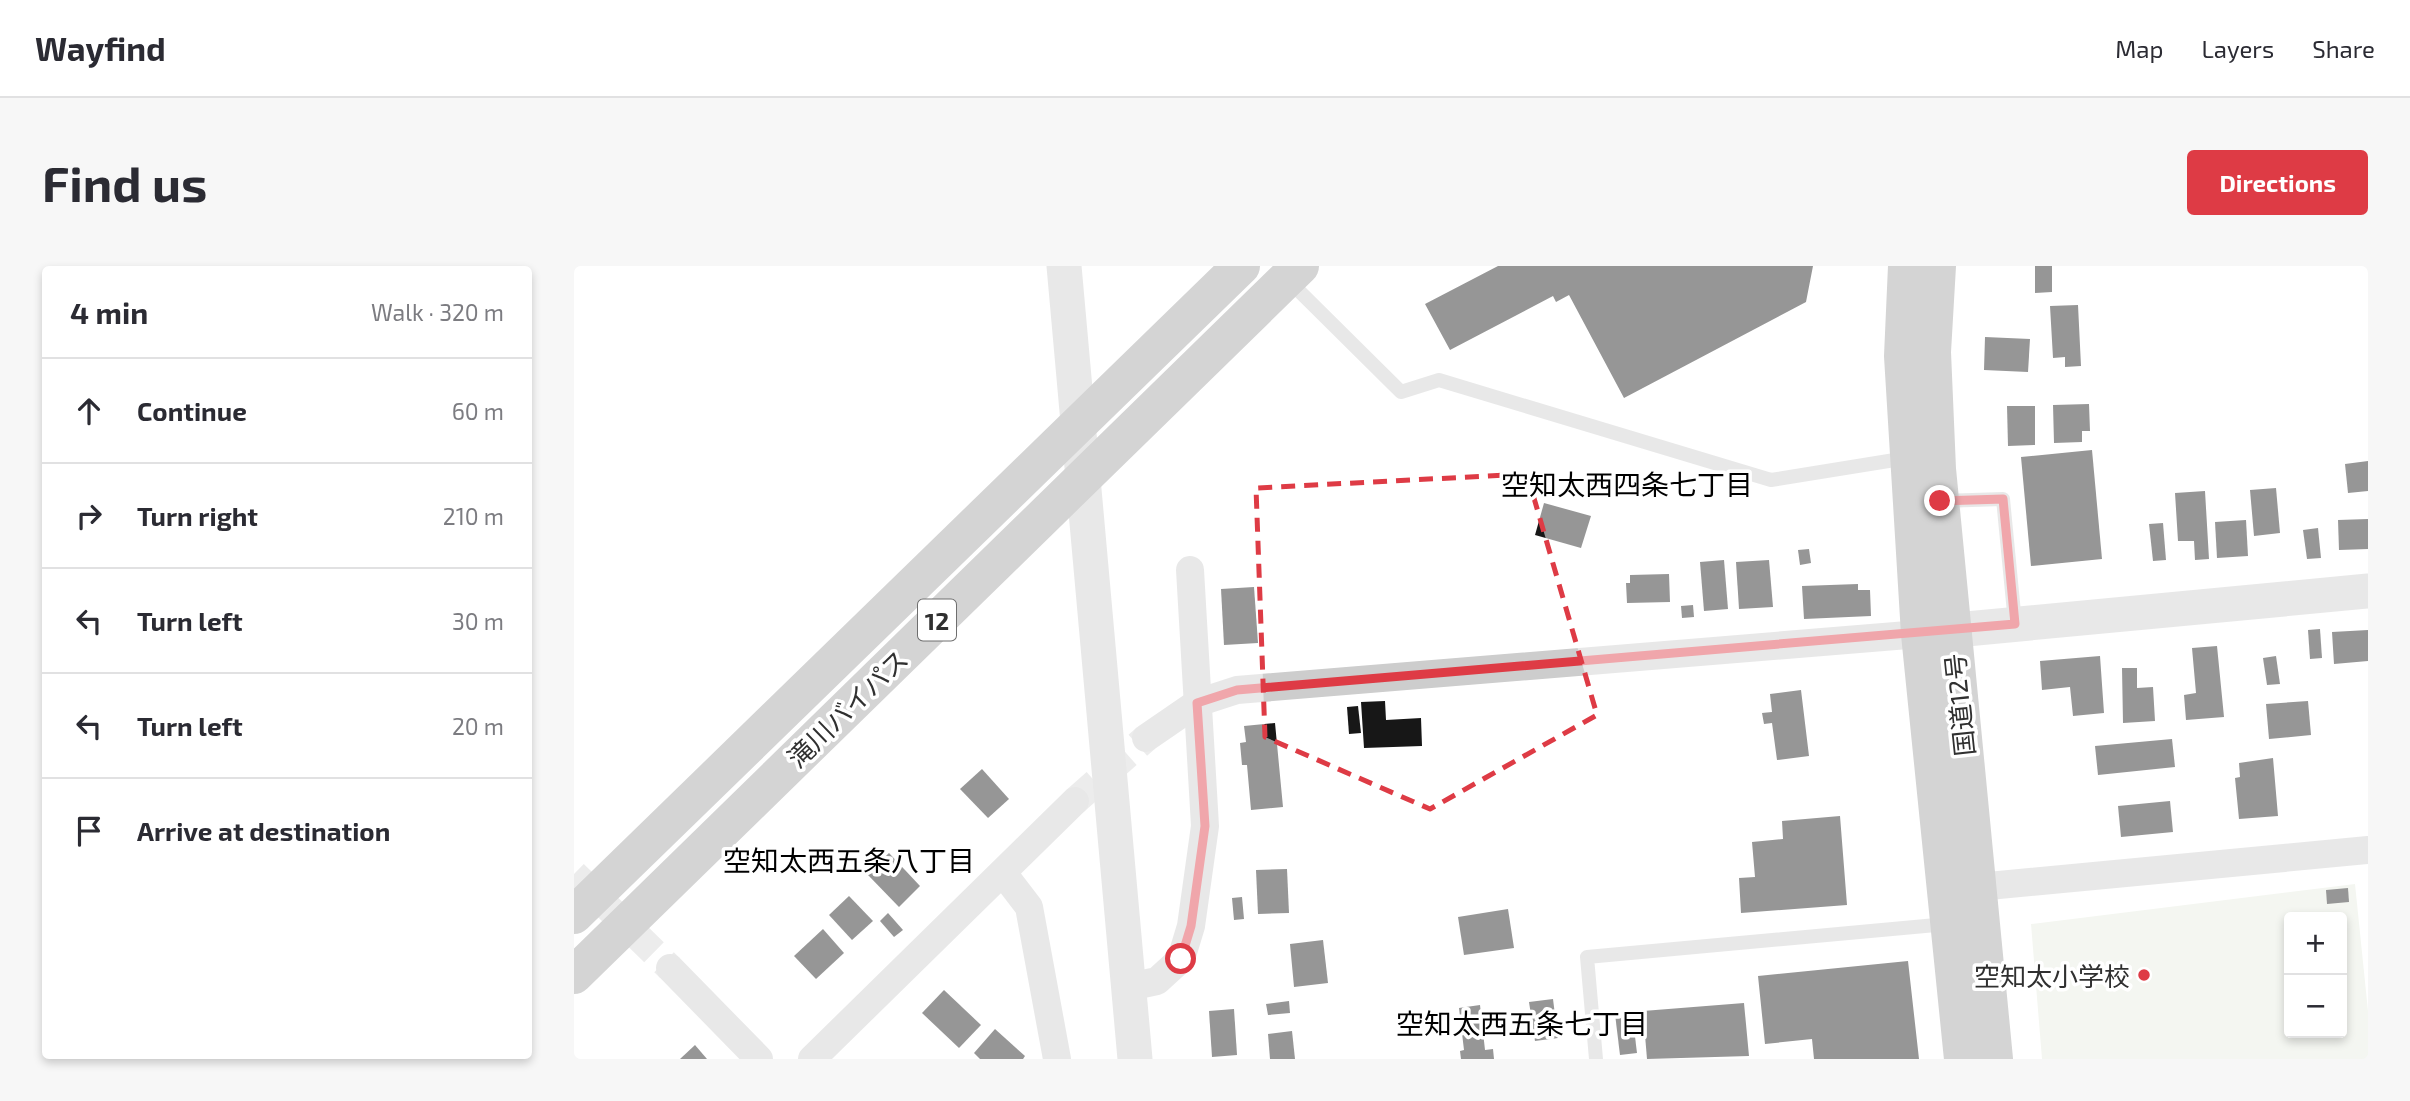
<!DOCTYPE html>
<meta charset="utf-8">
<style>
body{margin:0;font-family:"Exo 2","Noto Sans JP",sans-serif;background:#f7f7f7;color:#2b2b33}
.controls{position:absolute;right:21px;bottom:21px;display:grid;overflow:hidden;border-radius:7px;box-shadow:0 4px 10px #0003}
.controls button{width:63px;height:63px;display:grid;place-items:center;padding:0;border:0;border-bottom:2px solid #e1e1e2;background:#fff;color:#2b2b33;font:35px sans-serif}
.stop{position:absolute;width:21px;height:21px;margin:-16px;border:5px solid #de3b45;border-radius:50%;background:#fff}
.stop.end{background:#de3b45;border-color:#fff;box-shadow:0 2px 7px #0008}
.list{margin:0;padding:0;list-style:none}
h2{display:flex;justify-content:space-between;align-items:center;height:91px;margin:0;padding:0 28px;font-size:30px}
h2 small{font-size:23px;font-weight:400;color:#7c7c81}
.list li{display:grid;grid-template-columns:46px 1fr auto;gap:21px;align-items:center;box-sizing:border-box;height:105px;padding:0 28px;border-top:2px solid #e1e1e2}
.list b{display:block;font-size:26px;white-space:nowrap}
.list em{font-size:23px;font-style:normal;color:#7c7c81}
.icon{flex:none;width:38px;height:38px;fill:none;stroke:currentColor;stroke-width:2;stroke-linecap:round;stroke-linejoin:round}
.map{position:relative;flex:none;width:1794px;height:793px;overflow:hidden;border-radius:7px}
header{display:flex;align-items:center;gap:42px;box-sizing:border-box;height:98px;padding:0 35px;background:#fff;border-bottom:2px solid #e1e1e2}
header strong{font-size:33px}
nav{display:flex;gap:38px;margin-inline-start:auto;font-size:24px}
.intro{display:flex;align-items:center;justify-content:space-between;box-sizing:border-box;height:168px;padding:0 42px}
h1{margin:0;font-size:49px}
.button{padding:18px 32px;border-radius:7px;background:#de3b45;color:#fff;font-size:24px;font-weight:700}
main{display:flex;gap:42px;padding:0 42px}
aside{flex:1;background:#fff;border-radius:7px;box-shadow:0 4px 10px #0003}
.map>svg:first-child{display:block}
.green{fill:#e6ecdf;fill-rule:evenodd}
.building{fill:#171717}
.lines{fill:none;stroke-linecap:round;stroke-linejoin:round}
.minor-tunnel{stroke:#d6d6d6;stroke-width:28;stroke-dasharray:28 14;stroke-linecap:butt}
.service{stroke:#cdcdcd;stroke-width:14}
.minor{stroke:#cdcdcd;stroke-width:28}
.tertiary{stroke:#cdcdcd;stroke-width:35}
.trunk{stroke:#a0a0a0;stroke-width:38}
.route{stroke:#de3b45;stroke-width:9}
.marked{fill:none;stroke:#de3b45;stroke-width:5;stroke-dasharray:14 9;stroke-linejoin:round}
.poi-dot{fill:#de3b45;stroke:#fff;stroke-width:2.5}
.labels{text-anchor:middle;dominant-baseline:central;stroke-width:7;stroke-linejoin:round;paint-order:stroke}
.shield{fill:#fff;stroke:#6e6e6e;stroke-width:2}
.shield-label{font-size:24px;font-weight:bold;fill:#303030}
.street-label{font-size:26px;fill:#303030;stroke:#fff}
.poi-label{font-size:26px;fill:#303030;stroke:#fff;text-anchor:end}
.neighbourhood-label{font-size:28px;fill:#000;stroke:#fff}
</style>
<header>
<strong>Wayfind</strong>
<nav><a>Map</a><a>Layers</a><a>Share</a></nav>
</header>
<div class="intro"><h1>Find us</h1><a class="button">Directions</a></div>
<main>
<aside>
<h2>4 min<small>Walk · 320 m</small></h2>
<ul class="list">
<li><svg class="icon" aria-label="ahead" viewBox="0 0 24 24"><path d="M12 20V5M6 11l6-6 6 6"/></svg><div><b>Continue</b></div><em>60 m</em></li>
<li><svg class="icon" aria-label="right" viewBox="0 0 24 24"><path d="M7 20v-9h11M14 6l5 5-5 5"/></svg><div><b>Turn right</b></div><em>210 m</em></li>
<li><svg class="icon" aria-label="left" viewBox="0 0 24 24"><path d="M17 20v-9H6M10 6l-5 5 5 5"/></svg><div><b>Turn left</b></div><em>30 m</em></li>
<li><svg class="icon" aria-label="left" viewBox="0 0 24 24"><path d="M17 20v-9H6M10 6l-5 5 5 5"/></svg><div><b>Turn left</b></div><em>20 m</em></li>
<li><svg class="icon" aria-label="arrive" viewBox="0 0 24 24"><path d="M6 21V4h12l-3 4 3 4H6"/></svg><div><b>Arrive at destination</b></div></li>
</ul>
</aside>
<div class="map">
<svg width="1794" height="793" viewBox="0 0 1794 793">
<rect width="100%" height="100%" fill="#fff"/>
<!-- green -->
<path class="green" d="M1781,618L1794,745V793H1468L1457,658ZM1715,651H1768V767H1715Z"/>
<!-- building -->
<g class="building">
<polygon points="924,0 1239,0 1232,36 1050,132 995,29 982,36 979,30 876,84 851,38"/>
<polygon points="1461,0 1478,0 1478,26 1461,27"/>
<polygon points="1504,39 1507,100 1491,101 1491,91 1479,92 1476,40"/>
<polygon points="1411,71 1456,73 1454,106 1410,104"/>
<polygon points="1515,138 1516,165 1508,165 1508,176 1480,177 1479,139"/>
<polygon points="1433,140 1461,140 1461,179 1434,180"/>
<polygon points="1518,184 1528,293 1457,300 1447,191"/>
<polygon points="1794,195 1794,225 1774,227 1771,198"/>
<polygon points="1702,222 1706,267 1680,270 1676,224"/>
<polygon points="1631,225 1635,293 1621,294 1620,275 1604,275 1601,227"/>
<polygon points="970,237 1017,250 1007,282 961,269"/>
<polygon points="1794,253 1794,283 1765,284 1764,254"/>
<polygon points="1672,254 1674,290 1643,292 1641,256"/>
<polygon points="1589,257 1592,294 1579,295 1575,258"/>
<polygon points="1744,262 1747,292 1733,293 1729,264"/>
<polygon points="1235,283 1237,297 1226,299 1224,284"/>
<polygon points="1150,294 1154,343 1130,345 1126,296"/>
<polygon points="1195,294 1199,341 1165,343 1162,296"/>
<polygon points="1095,308 1096,336 1053,337 1052,317 1056,317 1056,309"/>
<polygon points="1284,318 1284,324 1296,324 1297,350 1230,353 1228,320"/>
<polygon points="680,321 684,377 650,379 647,323"/>
<polygon points="1119,339 1120,351 1108,352 1107,340"/>
<polygon points="1746,363 1748,392 1736,393 1734,364"/>
<polygon points="1794,364 1794,395 1760,398 1758,366"/>
<polygon points="1643,380 1650,451 1612,454 1610,429 1622,427 1618,382"/>
<polygon points="1526,390 1530,447 1499,450 1496,421 1468,424 1466,395"/>
<polygon points="1702,390 1706,418 1693,419 1689,392"/>
<polygon points="1548,402 1563,402 1563,422 1579,421 1581,455 1549,457"/>
<polygon points="1227,424 1235,490 1203,494 1198,457 1190,458 1188,447 1198,446 1196,428"/>
<polygon points="811,435 812,454 847,452 848,480 790,482 787,436"/>
<polygon points="1734,435 1737,469 1695,473 1692,438"/>
<polygon points="784,440 787,467 775,468 773,441"/>
<polygon points="701,457 709,541 677,544 673,499 668,499 666,477 672,476 670,460"/>
<polygon points="1598,473 1601,501 1524,509 1521,480"/>
<polygon points="1699,492 1704,550 1665,553 1661,512 1666,511 1665,497"/>
<polygon points="408,503 435,533 414,552 386,523"/>
<polygon points="1596,535 1599,566 1547,571 1544,540"/>
<polygon points="1266,550 1273,639 1167,647 1165,612 1181,611 1178,576 1209,573 1208,555"/>
<polygon points="315,587 346,620 325,641 293,608"/>
<polygon points="713,603 715,647 684,648 682,604"/>
<polygon points="1774,622 1775,636 1753,638 1752,624"/>
<polygon points="275,630 299,655 278,674 255,649"/>
<polygon points="668,631 670,653 660,654 658,632"/>
<polygon points="934,643 940,682 890,689 884,651"/>
<polygon points="314,647 329,664 320,671 306,655"/>
<polygon points="249,663 270,687 242,713 220,690"/>
<polygon points="749,674 754,717 720,721 716,678"/>
<polygon points="1334,695 1345,793 1240,793 1238,773 1191,778 1184,710"/>
<polygon points="370,724 407,759 385,782 348,747"/>
<polygon points="979,733 984,772 961,775 955,736"/>
<polygon points="715,735 716,747 694,749 692,738"/>
<polygon points="1170,737 1175,790 1073,793 1069,745"/>
<polygon points="906,739 911,784 919,783 920,793 887,793 886,785 890,784 885,742"/>
<polygon points="660,743 663,789 638,791 635,745"/>
<polygon points="1058,746 1063,787 1046,789 1041,748"/>
<polygon points="421,763 451,790 449,793 406,793 400,787"/>
<polygon points="718,765 721,793 696,793 694,768"/>
<polygon points="121,779 133,793 106,793"/>
</g>
<g class="lines">
<!-- minor-tunnel -->
<g class="minor-tunnel">
<polyline points="501,535 572,472"/>
<polyline points="0,608 96,702"/>
</g>
<!-- service -->
<g class="service">
<polyline points="714,14 827,126 865,114 1197,214 1333,192"/>
<polyline points="1367,235 1429,233 1441,357"/>
<polyline points="1022,793 1013,691 1373,658"/>
</g>
<!-- minor -->
<g class="minor">
<polyline points="572,472 623,437 663,424 1346,368"/>
<polyline points="429,607 455,641 483,793"/>
<polyline points="1404,621 1794,584"/>
<polyline points="96,702 185,793"/>
<polyline points="555,721 583,715 607,693 617,660 631,560 616,304"/>
<polyline points="238,793 501,535"/>
</g>
<!-- tertiary -->
<g class="tertiary">
<polyline points="490,0 561,793"/>
<polyline points="1350,367 1794,325"/>
</g>
<!-- trunk -->
<g class="trunk">
<polyline points="1333,0 1329,90 1346,368 1389,793"/>
<polyline points="1363,0 1358,86 1363,203 1420,793"/>
<polyline points="0,649 667,0"/>
<polyline points="0,709 726,0"/>
</g>
</g>
<g class="lines">
<!-- route -->
<polyline class="route" points="607,693 617,660 631,560 623,437 663,424 1441,358 1429,233 1366,235"/>
</g>
<!-- marked area -->
<path d="M0 0H1794V793H0ZM953,208L1023,449L856,543L691,471L682,222Z" fill="#fff" fill-opacity=".55" fill-rule="evenodd"/>
<path class="marked" d="M953,208L1023,449L856,543L691,471L682,222Z"/>
<!-- markers -->
<circle class="poi-dot" cx="1570" cy="709" r="7"/>
<g class="labels">
<!-- shield labels -->
<rect class="shield" x="344" y="333.5" width="38" height="41" rx="5"/>
<g class="shield-label">
<text x="363" y="354">12</text>
</g>
<!-- street labels -->
<g class="street-label">
<text transform="translate(1385 439) rotate(-96)">国道12号</text>
<text transform="translate(273 442) rotate(-44)">滝川バイパス</text>
</g>
<!-- poi labels -->
<g class="poi-label">
<text x="1556" y="709">空知太小学校</text>
</g>
<!-- neighbourhood labels -->
<g class="neighbourhood-label">
<text x="1053" y="218">空知太西四条七丁目</text>
<text x="275" y="594">空知太西五条八丁目</text>
<text x="948" y="757">空知太西五条七丁目</text>
</g>
</g>
</svg>
<div class="controls">
<button>+</button>
<button>−</button>
</div>
<div class="stop" style="left:607px;top:693px"></div>
<div class="stop end" style="left:1366px;top:235px"></div>
</div>
</main>
